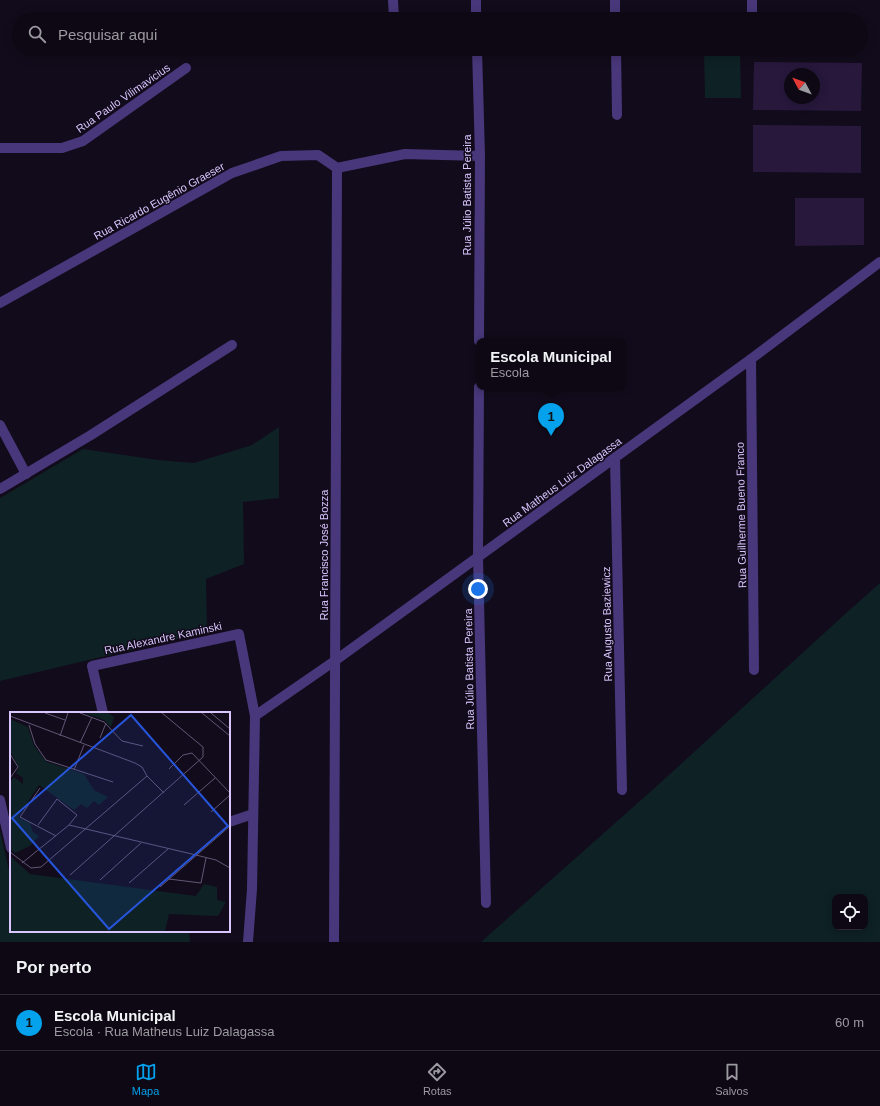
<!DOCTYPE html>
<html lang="pt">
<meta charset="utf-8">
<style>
body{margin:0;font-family:Arial,sans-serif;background:#17111d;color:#f1f3f6}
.controls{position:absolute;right:12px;bottom:12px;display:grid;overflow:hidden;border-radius:8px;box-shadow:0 2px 10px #0003}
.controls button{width:36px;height:36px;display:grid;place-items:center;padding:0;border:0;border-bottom:1px solid #2e2934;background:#0e0814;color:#f1f3f6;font:20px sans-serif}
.compass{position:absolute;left:784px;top:68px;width:36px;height:36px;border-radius:50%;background:#0e0814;box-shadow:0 2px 10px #0003;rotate:311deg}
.you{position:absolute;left:478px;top:589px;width:14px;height:14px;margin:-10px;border:3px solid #fff;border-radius:50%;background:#1a73e8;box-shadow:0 0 0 6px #1a73e833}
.badge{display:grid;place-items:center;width:26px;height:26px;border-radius:50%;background:#04a1ec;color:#111;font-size:13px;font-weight:700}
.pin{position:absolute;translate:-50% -33px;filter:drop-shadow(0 1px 2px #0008)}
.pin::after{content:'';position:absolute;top:21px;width:14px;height:12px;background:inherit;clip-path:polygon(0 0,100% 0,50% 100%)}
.popup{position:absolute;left:476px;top:338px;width:150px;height:52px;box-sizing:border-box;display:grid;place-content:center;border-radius:8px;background:#0e0814;filter:drop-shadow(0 1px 3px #0005);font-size:13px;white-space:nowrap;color:#9b9aa0}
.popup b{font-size:15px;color:#f1f3f6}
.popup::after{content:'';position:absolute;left:50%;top:100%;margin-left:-8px;border:8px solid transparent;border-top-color:#0e0814}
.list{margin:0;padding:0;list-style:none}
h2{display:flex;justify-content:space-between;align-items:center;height:52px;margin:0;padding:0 16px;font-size:17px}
h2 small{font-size:13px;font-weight:400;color:#9b9aa0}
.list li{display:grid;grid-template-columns:26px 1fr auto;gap:12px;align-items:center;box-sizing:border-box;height:56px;padding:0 16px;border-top:1px solid #2e2934}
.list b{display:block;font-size:15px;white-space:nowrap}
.list p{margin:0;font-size:13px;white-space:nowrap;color:#9b9aa0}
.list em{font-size:13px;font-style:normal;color:#9b9aa0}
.icon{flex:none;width:22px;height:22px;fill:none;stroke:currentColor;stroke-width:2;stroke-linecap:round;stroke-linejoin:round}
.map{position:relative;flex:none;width:880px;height:942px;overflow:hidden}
.search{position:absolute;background:#0e0814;box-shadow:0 2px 10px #0003;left:12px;right:12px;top:12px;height:44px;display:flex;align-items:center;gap:10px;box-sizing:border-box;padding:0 14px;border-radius:22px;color:#9b9aa0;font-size:15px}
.sheet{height:108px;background:#0e0814}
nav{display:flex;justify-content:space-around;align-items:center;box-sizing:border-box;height:56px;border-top:1px solid #2e2934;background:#0e0814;font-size:11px;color:#9b9aa0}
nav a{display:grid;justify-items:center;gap:2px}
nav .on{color:#04a1ec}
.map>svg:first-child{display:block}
.green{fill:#0e2125;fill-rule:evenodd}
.building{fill:#27183c;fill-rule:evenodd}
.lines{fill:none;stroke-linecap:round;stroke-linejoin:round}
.minor{stroke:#48377a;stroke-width:10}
.labels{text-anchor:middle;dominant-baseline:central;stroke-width:3;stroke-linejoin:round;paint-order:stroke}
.street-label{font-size:11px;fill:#d9c6fe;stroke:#120b1b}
.inset-road{fill:none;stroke:#625676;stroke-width:1}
.view{fill:#2654da;fill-opacity:0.15;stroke:#2654da;stroke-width:2}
.inset-edge{fill:none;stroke:#d9c6fe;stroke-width:2}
</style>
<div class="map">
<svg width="880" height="942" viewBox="0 0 880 942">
<rect width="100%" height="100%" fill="#120b1b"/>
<!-- green -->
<g class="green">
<polygon points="740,50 741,98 705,98 704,51"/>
<polygon points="279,427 279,498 243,502 244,564 206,579 207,632 0,681 0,498 83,449 158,460 194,463 252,445"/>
<path d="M880,583V942H481L658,785L844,615ZM835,897H865V927H835Z"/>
<polygon points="0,830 11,880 11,931 189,931 190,942 0,942"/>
</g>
<!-- building -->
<g class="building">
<path d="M754,62L862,63L861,111L753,110ZM790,74H814V98H790Z"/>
<polygon points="753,125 861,126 861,173 753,172"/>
<polygon points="795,198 864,198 864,245 795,246"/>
</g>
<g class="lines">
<!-- minor -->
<g class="minor">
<polyline points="393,0 394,19"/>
<polyline points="476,0 476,19"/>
<polyline points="615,0 615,19"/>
<polyline points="752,0 752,19"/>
<polyline points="477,49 480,156 479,341"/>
<polyline points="616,49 617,115"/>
<polyline points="0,148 62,148 83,141 186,68"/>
<polyline points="337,168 405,154 480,156"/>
<polyline points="0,303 232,173 281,156 318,155 337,168"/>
<polyline points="751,359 754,670"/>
<polyline points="479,387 478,557 486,903"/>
<polyline points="0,425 26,474"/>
<polyline points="615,458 622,790"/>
<polyline points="0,489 91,435 232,345"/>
<polyline points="103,713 92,666 239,634 255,716 252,889 248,942"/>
<polyline points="255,716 336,660 751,359 880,262"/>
<polyline points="0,800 11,848"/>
<polyline points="229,822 253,814"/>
<polyline points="334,942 337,168"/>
</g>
</g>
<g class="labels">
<!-- street labels -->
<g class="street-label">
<text transform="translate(123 98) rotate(-35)">Rua Paulo Vilimavicius</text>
<text transform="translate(467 195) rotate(-90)">Rua Júlio Batista Pereira</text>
<text transform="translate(159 201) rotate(-29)">Rua Ricardo Eugênio Graeser</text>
<text transform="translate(562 482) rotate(-36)">Rua Matheus Luiz Dalagassa</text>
<text transform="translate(741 515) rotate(-91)">Rua Guilherme Bueno Franco</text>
<text transform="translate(324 555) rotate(-90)">Rua Francisco José Bozza</text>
<text transform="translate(607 624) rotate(-91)">Rua Augusto Baziewicz</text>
<text transform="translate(163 638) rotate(-12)">Rua Alexandre Kaminski</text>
<text transform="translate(469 669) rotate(-91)">Rua Júlio Batista Pereira</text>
</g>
</g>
<!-- overview -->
<g transform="translate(10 712)">
<rect width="220" height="220" fill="#120b1b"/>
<path d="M75,1H98L104,5L101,15L94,8ZM0,7L18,15L24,34L37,50L74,62L84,78L98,85L89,93L84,89L77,96L71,92L64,98L29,73L8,105L20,111L23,120L29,124L20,134L5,141L0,137V70L4,65L13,72V66L6,61L9,56L0,39ZM0,144L20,162L186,184L194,172L207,175V188L216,190L208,204L159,202L155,219H0Z" fill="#0e2125"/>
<path class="inset-road" d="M35,1L55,8M70,1L94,10L112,29L133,34M192,1L220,24M201,1L220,17M0,4L125,51L132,55L137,64M19,13L25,32L36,48L103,70M50,24L58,1M90,26L96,11M70,31L82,5M0,42L8,55L0,66M159,57L173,43L182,41L220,81M64,58L74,33M137,64L154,81M30,76L10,105L46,124M174,93L205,66M201,100L220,83M59,113L186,143L206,148L220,156M0,140L21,156L31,155L137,64M12,151L59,113L67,103L47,87L28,113M60,163L193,45V35L152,1M159,167L191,171L196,146M90,168L131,131M119,171L158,137M150,175L220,114"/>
<path class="view" d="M121,3L218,114L99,217L2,106Z"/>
<rect width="220" height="220" class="inset-edge"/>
</g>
</svg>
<div class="controls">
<button><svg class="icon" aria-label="locate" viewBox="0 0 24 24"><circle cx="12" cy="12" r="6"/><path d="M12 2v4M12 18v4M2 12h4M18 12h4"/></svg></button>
</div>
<svg class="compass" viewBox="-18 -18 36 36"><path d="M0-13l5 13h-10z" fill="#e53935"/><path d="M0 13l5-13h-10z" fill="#9b9aa0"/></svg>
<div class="you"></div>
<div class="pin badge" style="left:551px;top:436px">1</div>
<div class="popup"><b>Escola Municipal</b>Escola</div>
<div class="search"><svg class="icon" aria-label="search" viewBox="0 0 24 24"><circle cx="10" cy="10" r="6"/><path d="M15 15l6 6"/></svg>Pesquisar aqui</div>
</div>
<section class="sheet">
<h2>Por perto<small></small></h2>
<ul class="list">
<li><span class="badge">1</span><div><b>Escola Municipal</b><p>Escola · Rua Matheus Luiz Dalagassa</p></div><em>60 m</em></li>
</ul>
</section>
<nav>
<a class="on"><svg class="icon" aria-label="map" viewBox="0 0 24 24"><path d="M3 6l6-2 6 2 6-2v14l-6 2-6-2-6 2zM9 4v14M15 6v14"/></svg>Mapa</a>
<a><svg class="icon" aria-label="directions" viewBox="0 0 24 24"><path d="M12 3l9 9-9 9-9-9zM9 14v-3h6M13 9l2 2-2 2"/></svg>Rotas</a>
<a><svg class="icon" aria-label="saved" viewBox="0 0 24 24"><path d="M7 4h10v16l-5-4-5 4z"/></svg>Salvos</a>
</nav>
